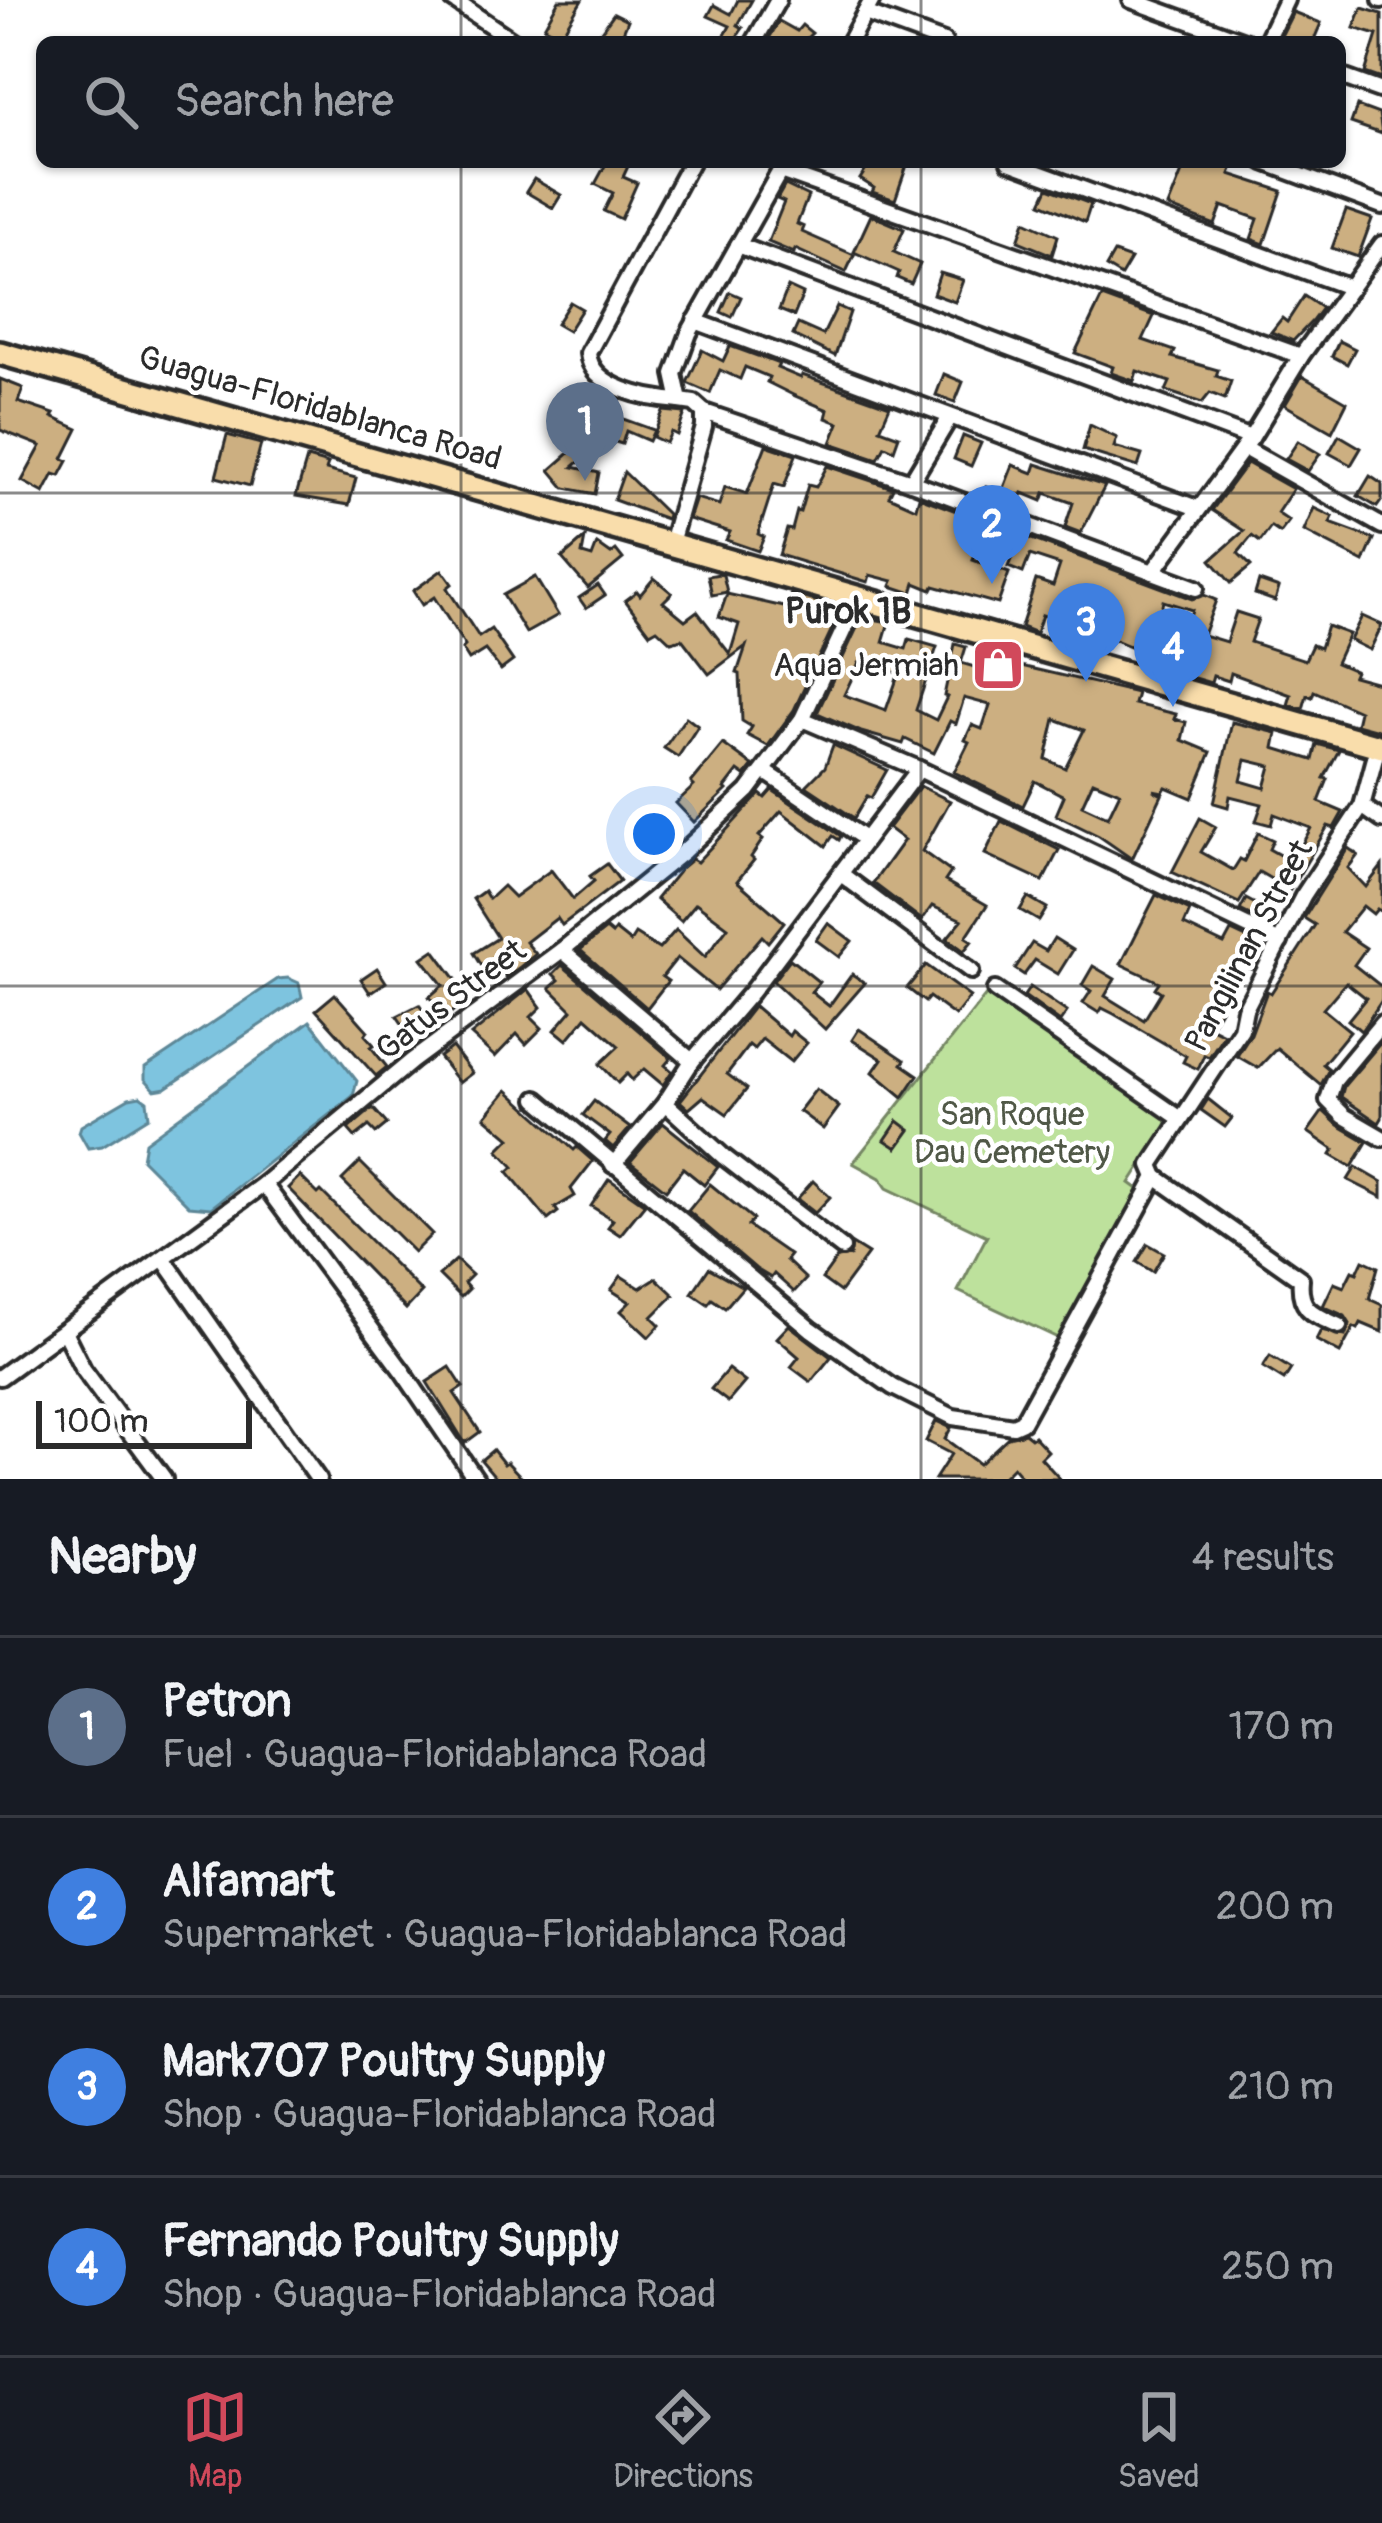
<!DOCTYPE html>
<meta charset="utf-8">
<style>
body{margin:0;font-family:Pangolin,sans-serif;background:#20242c;color:#f1f3f6}
.scale{position:absolute;left:36px;bottom:30px;width:216px;box-sizing:border-box;padding-left:12px;border:6px solid #2b2b2b;border-top:0;font-size:33px;line-height:42px;white-space:nowrap;color:#2b2b2b;-webkit-text-stroke:9px #fff;paint-order:stroke}
.you{position:absolute;left:654px;top:834px;width:42px;height:42px;margin:-30px;border:9px solid #fff;border-radius:50%;background:#1a73e8;box-shadow:0 0 0 18px #1a73e833}
.badge{display:grid;place-items:center;width:78px;height:78px;border-radius:50%;background:#d1495b;color:#fff;font-size:39px;font-weight:700}
.pin{position:absolute;translate:-50% -99px;filter:drop-shadow(0 3px 6px #0008)}
.pin::after{content:'';position:absolute;top:63px;width:42px;height:36px;background:inherit;clip-path:polygon(0 0,100% 0,50% 100%)}
.list{margin:0;padding:0;list-style:none}
h2{display:flex;justify-content:space-between;align-items:center;height:156px;margin:0;padding:0 48px;font-size:51px}
h2 small{font-size:39px;font-weight:400;color:#9ea1a6}
.list li{display:grid;grid-template-columns:78px 1fr auto;gap:36px;align-items:center;box-sizing:border-box;height:180px;padding:0 48px;border-top:3px solid #363941}
.list b{display:block;font-size:45px;white-space:nowrap}
.list p{margin:0;font-size:39px;white-space:nowrap;color:#9ea1a6}
.list em{font-size:39px;font-style:normal;color:#9ea1a6}
.icon{flex:none;width:66px;height:66px;fill:none;stroke:currentColor;stroke-width:2;stroke-linecap:round;stroke-linejoin:round}
.map{position:relative;flex:none;width:1382px;height:1479px;overflow:hidden}
.search{position:absolute;background:#171b24;box-shadow:0 3px 9px #0004;left:36px;right:36px;top:36px;height:132px;display:flex;align-items:center;gap:30px;box-sizing:border-box;padding:0 42px;border-radius:18px;color:#9ea1a6;font-size:45px}
.sheet{height:876px;background:#171b24}
nav{display:flex;justify-content:space-around;align-items:center;box-sizing:border-box;height:168px;border-top:3px solid #363941;background:#171b24;font-size:33px;color:#9ea1a6}
nav a{display:grid;justify-items:center;gap:6px}
nav .on{color:#d1495b}
.map>svg:first-child{display:block}
.green{fill:#bde19c;stroke:#748664;stroke-width:3}
.water{fill:#7ec4df;stroke:#5d8797;stroke-width:3}
.building{fill:#ccaf81;stroke:#2b2b2b;stroke-width:3;fill-rule:evenodd}
.lines{fill:none;stroke-linecap:round;stroke-linejoin:round}
.street-casing{stroke:#2b2b2b;stroke-width:22}
.primary-casing{stroke:#2b2b2b;stroke-width:30}
.street{stroke:#fff;stroke-width:14}
.primary{stroke:#f9ddab;stroke-width:21}
.grid{fill:none;stroke:#2b2b2b;stroke-width:3;stroke-opacity:0.55}
.labels{text-anchor:middle;dominant-baseline:central;stroke-width:9;stroke-linejoin:round;paint-order:stroke}
.street-label{font-size:33px;fill:#2b2b2b;stroke:#fff}
.poi-label{font-size:33px;fill:#2b2b2b;stroke:#fff;text-anchor:end}
.park-label{font-size:33px;fill:#505847;stroke:#fff}
.neighbourhood-label{font-size:36px;font-weight:bold;fill:#2b2b2b;stroke:#fff}
</style>
<div class="map">
<svg width="1382" height="1479" viewBox="0 0 1382 1479">
<rect width="100%" height="100%" fill="#fff"/>
<filter id="ink" filterUnits="userSpaceOnUse"><feTurbulence type="fractalNoise" baseFrequency=".00833" numOctaves="2"/><feDisplacementMap in="SourceGraphic" scale="24" xChannelSelector="R" yChannelSelector="G"/><feConvolveMatrix kernelMatrix="1 2 1 2 8 2 1 2 1" color-interpolation-filters="sRGB"/></filter>
<g filter="url(#ink)">
<!-- green -->
<polygon class="green" points="990,990 1168,1115 1166,1127 1130,1183 1141,1191 1060,1339 958,1291 987,1236 887,1188 880,1178 853,1163"/>
<!-- water -->
<g class="water">
<polygon points="288,978 299,983 302,997 166,1088 155,1090 145,1079 145,1068 278,979"/>
<polygon points="310,1021 357,1081 353,1096 211,1208 189,1206 142,1159 145,1142"/>
<polygon points="140,1096 147,1101 149,1117 102,1146 88,1148 79,1132 81,1126 129,1098"/>
</g>
<!-- building -->
<g class="building">
<polygon points="559,0 582,0 561,35 544,27"/>
<polygon points="738,0 752,0 738,25 743,28 733,42 724,37 730,26 708,16 714,5 731,14"/>
<polygon points="1362,8 1382,14 1382,79 1365,73 1377,35 1354,28"/>
<polygon points="1293,12 1321,23 1313,42 1278,42"/>
<polygon points="614,13 628,20 619,42 593,42"/>
<polygon points="779,21 797,31 802,25 812,33 808,37 817,42 767,42"/>
<polygon points="1357,106 1379,114 1382,134 1351,123"/>
<polygon points="607,162 630,162 623,177 637,183 621,219 604,211 613,193 595,184"/>
<polygon points="871,162 897,162 906,168 895,200 872,192 874,188 860,179"/>
<polygon points="1186,162 1235,162 1230,174 1282,191 1264,244 1251,239 1258,219 1222,206 1215,225 1168,207"/>
<polygon points="534,179 561,195 553,208 526,192"/>
<polygon points="785,185 808,196 797,224 804,227 802,232 854,255 846,272 795,249 794,253 768,242 784,202 777,199"/>
<polygon points="1048,188 1091,204 1085,222 1041,203"/>
<polygon points="1346,210 1372,219 1358,257 1332,248"/>
<polygon points="871,215 904,229 894,252 920,264 911,284 897,278 899,272 854,252"/>
<polygon points="1025,221 1058,236 1052,255 1018,241"/>
<polygon points="1114,253 1131,259 1121,276 1106,267"/>
<polygon points="940,273 963,280 955,302 933,294"/>
<polygon points="788,287 803,294 794,316 779,310"/>
<polygon points="730,292 741,297 732,317 721,312"/>
<polygon points="1304,296 1322,308 1313,320 1293,341 1271,332 1282,318 1287,322"/>
<polygon points="1102,297 1154,316 1143,340 1175,351 1172,357 1218,370 1216,376 1231,381 1225,399 1210,393 1202,403 1166,391 1170,382 1137,371 1134,381 1111,373 1113,367 1075,353"/>
<polygon points="570,302 582,309 568,331 556,324"/>
<polygon points="837,306 850,312 835,356 793,335 798,324 823,335"/>
<polygon points="1339,341 1355,349 1347,364 1332,356"/>
<polygon points="730,346 779,364 777,368 801,378 802,375 890,406 880,429 899,436 894,450 885,446 878,459 831,443 839,423 826,418 828,410 795,396 767,382 769,377 745,367 740,379 720,370 710,393 687,383 702,350 723,361"/>
<polygon points="944,374 963,382 955,402 936,395"/>
<polygon points="1302,376 1347,402 1332,432 1285,405"/>
<polygon points="0,379 23,388 18,402 54,414 52,417 78,429 63,459 68,461 60,476 54,474 44,493 22,481 41,446 0,430"/>
<polygon points="598,410 654,430 649,441 626,431 622,444 590,434"/>
<polygon points="663,411 685,413 677,435 671,432 666,443 653,437"/>
<polygon points="1090,425 1117,438 1114,447 1142,455 1138,467 1083,450"/>
<polygon points="227,435 261,444 250,486 216,477"/>
<polygon points="1339,435 1361,448 1351,465 1329,453"/>
<polygon points="963,436 981,443 971,466 954,459"/>
<polygon points="583,441 592,451 573,467 599,473 595,494 565,488 550,470"/>
<polygon points="1298,441 1320,454 1308,471 1286,459"/>
<polygon points="766,445 796,455 784,487 774,484 758,534 764,537 758,551 726,540 730,532 689,519 696,498 719,505 725,487 747,494"/>
<polygon points="307,458 328,464 326,470 356,478 349,505 296,496"/>
<polygon points="1247,463 1293,489 1277,513 1289,521 1280,533 1271,527 1260,542 1252,536 1238,553 1251,566 1231,583 1211,560 1244,531 1212,510"/>
<polygon points="1036,464 1105,486 1081,533 1065,527 1073,503 1045,493 1042,501 1023,493 1017,509 982,497 986,487 1002,493 1013,465 1033,473"/>
<path d="M827,466L893,488L889,496L916,508L919,497L1192,599L1204,595L1216,600L1203,635L1226,642L1236,612L1258,619L1250,642L1305,660L1312,645L1320,648L1327,626L1349,634L1336,663L1355,671L1353,676L1382,684V731L1356,724L1359,711L1314,691L1312,697L1307,695L1303,709L1288,705L1291,695L1231,673L1229,681L1213,676L1211,683L1152,666L1141,662L1144,652L1103,635L1099,649L1069,642L1075,626L1042,615L1036,633L1021,627L1036,580L1053,586L1060,565L1030,555L1023,573L1008,567L1016,547L983,534L973,560L1009,573L998,604L934,586L932,590L915,583L912,593L891,586L893,581L870,575L868,582L779,555L787,529L792,530L797,511L800,512L808,485L816,487ZM1163,601L1192,610L1183,634L1157,624Z"/>
<polygon points="624,472 667,514 666,519 614,500"/>
<polygon points="1370,476 1382,484 1382,500 1377,507 1358,496"/>
<polygon points="1314,508 1333,517 1330,523 1374,539 1364,562 1304,531"/>
<polygon points="585,538 582,554 592,557 597,544 611,554 616,550 623,559 588,588 562,558"/>
<polygon points="442,570 452,584 447,588 479,637 491,629 513,661 501,670 485,650 469,660 462,649 465,646 434,597 422,605 413,591"/>
<polygon points="719,574 723,575 727,592 712,595 708,576"/>
<polygon points="535,577 558,615 526,633 503,595"/>
<polygon points="654,578 672,593 663,602 685,620 697,611 730,654 739,624 719,617 727,594 784,607 791,594 833,606 828,624 833,627 794,710 768,746 747,735 752,727 742,721 740,674 737,673 746,646 709,674 682,639 671,642 657,629 650,633 625,600 637,591 640,595"/>
<polygon points="1259,581 1279,588 1275,601 1255,594"/>
<polygon points="598,585 605,595 586,608 579,598"/>
<polygon points="1362,616 1382,625 1370,650 1350,640"/>
<path d="M862,617L889,622L883,642L906,649L909,639L937,647L916,710L936,720L947,697L944,696L955,644L966,647L961,663L991,672L1000,657L1013,660L1012,664L1137,693L1134,704L1176,714L1174,719L1186,722L1182,740L1211,752L1192,798L1166,787L1163,792L1153,790L1162,795L1132,859L1099,836L1056,815L1064,796L1035,781L1023,806L954,772L969,742L965,740L972,725L982,729L990,705L964,698L956,724L950,721L934,753L905,739L903,744L861,732L817,713ZM859,663L899,673L886,710L844,695ZM1055,719L1084,730L1065,768L1046,759ZM1093,781L1120,792L1108,817L1082,805Z"/>
<polygon points="686,717 698,726 678,757 664,748"/>
<path d="M1232,722L1277,733L1274,748L1313,760L1317,744L1339,750L1324,778L1328,779L1319,802L1343,812L1334,828L1328,826L1290,890L1259,872L1239,903L1172,872L1200,818L1216,827L1201,852L1233,870L1240,859L1244,861L1258,833L1273,840L1269,849L1292,862L1311,828L1274,814L1271,825L1256,821L1262,804L1230,796L1228,807L1214,803ZM1246,760L1271,766L1265,788L1241,781Z"/>
<polygon points="723,744 753,766 745,776 738,771 725,788 727,790 694,822 676,803 694,786 691,783"/>
<polygon points="833,745 887,770 871,798 867,796 854,818 806,786 825,767"/>
<polygon points="920,786 950,801 922,851 951,872 945,881 987,905 966,937 972,941 964,951 947,938 962,920 932,906 922,920 873,883 904,840 888,828"/>
<polygon points="772,790 841,836 839,840 833,836 826,846 781,811 759,836 763,839 751,857 754,860 737,881 784,922 768,942 762,936 716,990 677,958 662,977 668,981 647,1008 580,950 606,929 612,934 615,930 630,942 635,934 659,949 676,930 705,957 728,927 696,903 681,921 656,899 681,868 692,859 697,862 760,794 765,798"/>
<polygon points="1001,821 1059,850 1043,881 985,854"/>
<polygon points="1348,848 1358,855 1348,868 1366,887 1382,866 1382,912 1377,909 1373,914 1363,906 1342,932 1366,948 1354,965 1382,987 1382,1000 1361,1031 1348,1020 1366,998 1346,982 1323,1009 1350,1031 1323,1064 1329,1069 1321,1085 1277,1048 1258,1068 1237,1056 1251,1034 1267,991 1271,993 1315,925 1304,918"/>
<polygon points="607,864 620,881 562,925 557,918 526,942 536,954 520,967 506,977 492,959 482,966 474,953 498,938 473,899 484,891 489,899 503,886 514,897 551,870 573,899 594,881 590,876"/>
<polygon points="1156,895 1190,911 1184,925 1224,944 1231,931 1263,946 1251,969 1244,966 1210,1027 1224,1034 1209,1057 1204,1055 1198,1069 1183,1062 1186,1056 1114,1014 1102,1008 1099,1013 1083,1003 1091,991 1082,985 1093,966 1115,979 1105,996 1144,1020 1161,992 1155,988 1159,982 1121,964"/>
<polygon points="1028,897 1047,908 1039,921 1020,910"/>
<polygon points="1246,899 1276,915 1270,925 1240,910"/>
<polygon points="828,923 852,941 839,957 816,940"/>
<polygon points="1054,938 1073,950 1058,974 1035,960 1024,975 1015,969 1032,943 1046,951"/>
<polygon points="434,950 470,998 448,1015 429,997 443,985 422,958"/>
<polygon points="790,959 819,982 811,992 829,1006 852,974 865,983 825,1029 773,981"/>
<polygon points="562,965 671,1058 665,1065 672,1071 663,1085 644,1069 632,1080 627,1074 618,1083 600,1064 619,1046 586,1017 567,1040 555,1030 572,1010 550,988 559,980 553,974"/>
<polygon points="926,965 970,997 955,1016 929,997 925,1002 907,988"/>
<polygon points="377,968 386,982 370,993 361,979"/>
<polygon points="1030,987 1067,1012 1060,1022 1024,996"/>
<polygon points="528,989 541,1007 531,1017 542,1028 526,1044 517,1034 495,1057 471,1035"/>
<polygon points="335,994 368,1031 365,1035 374,1045 371,1047 387,1067 376,1076 316,1010"/>
<polygon points="419,1005 436,1026 414,1041 397,1016"/>
<polygon points="754,1006 789,1036 792,1031 807,1043 791,1062 762,1039 754,1049 749,1045 727,1074 747,1089 727,1114 703,1097 689,1109 680,1101"/>
<polygon points="859,1029 905,1060 902,1064 918,1075 903,1097 873,1072 882,1059 852,1040"/>
<polygon points="1382,1041 1382,1118 1379,1123 1341,1097 1344,1086"/>
<polygon points="452,1047 472,1073 459,1083 439,1057"/>
<polygon points="816,1089 839,1107 823,1129 799,1111"/>
<polygon points="507,1090 574,1150 577,1147 593,1161 571,1189 575,1196 555,1208 558,1212 548,1220 508,1172 514,1167 498,1150 510,1138 485,1117"/>
<polygon points="1208,1099 1232,1118 1225,1127 1201,1110"/>
<polygon points="594,1101 630,1128 613,1148 605,1141 610,1135 583,1115"/>
<polygon points="373,1108 387,1124 376,1133 369,1126 355,1137 348,1129"/>
<polygon points="1323,1111 1338,1125 1367,1142 1352,1167 1331,1155 1334,1150 1308,1132"/>
<polygon points="898,1121 910,1130 897,1148 885,1140"/>
<polygon points="663,1123 718,1167 704,1185 683,1168 666,1190 630,1162"/>
<polygon points="360,1162 432,1234 414,1252 342,1180"/>
<polygon points="1356,1167 1382,1182 1382,1197 1348,1180"/>
<polygon points="300,1176 318,1194 321,1191 422,1292 406,1309 288,1188"/>
<polygon points="609,1179 645,1204 620,1235 608,1227 613,1220 591,1206"/>
<polygon points="813,1181 830,1197 815,1213 797,1199"/>
<polygon points="710,1184 753,1219 748,1226 790,1255 786,1260 806,1279 794,1292 774,1274 771,1278 756,1269 688,1211"/>
<polygon points="852,1244 868,1254 840,1292 822,1279 837,1258 850,1256"/>
<polygon points="1148,1244 1164,1253 1153,1272 1137,1262"/>
<polygon points="456,1260 472,1275 464,1283 469,1289 461,1297 439,1275"/>
<polygon points="1363,1260 1378,1267 1369,1299 1382,1305 1382,1332 1361,1323 1358,1329 1354,1327 1340,1353 1316,1340 1321,1330 1345,1336 1350,1324 1345,1316 1323,1306 1334,1283 1344,1287 1352,1271 1357,1273"/>
<polygon points="709,1268 743,1287 725,1308 712,1299 708,1304 692,1293"/>
<polygon points="621,1276 640,1288 656,1278 674,1295 652,1317 660,1325 649,1337 621,1311 630,1302 611,1290"/>
<polygon points="789,1325 831,1357 811,1382 791,1367 799,1357 777,1338"/>
<polygon points="1270,1356 1291,1369 1284,1380 1263,1367"/>
<polygon points="450,1367 463,1387 454,1393 480,1432 465,1443 427,1382"/>
<polygon points="728,1369 745,1382 728,1402 711,1389"/>
<polygon points="936,1421 951,1428 945,1439 979,1464 1008,1437 1025,1433 1031,1438 1034,1436 1048,1451 1041,1458 1060,1479 1023,1479 1013,1467 1001,1479 935,1479 951,1454 926,1441"/>
<polygon points="493,1450 504,1464 507,1462 523,1479 497,1479 481,1460"/>
</g>
<g class="lines">
<!-- street casing -->
<g class="street-casing">
<g id="street">
<polyline points="453,0 515,42"/>
<polyline points="1131,0 1247,42"/>
<polyline points="1381,0 1382,0"/>
<polyline points="865,13 944,42"/>
<polyline points="754,42 778,0"/>
<polyline points="849,42 872,0"/>
<polyline points="1266,42 1286,0"/>
<polyline points="1340,76 1382,91"/>
<polyline points="1009,162 1351,288"/>
<polyline points="1264,162 1382,206"/>
<polyline points="780,171 1301,356"/>
<polyline points="738,245 1251,438"/>
<polyline points="695,321 1197,508"/>
<path d="M680,401C649,399 591,389 588,353L691,162"/>
<polyline points="704,412 911,482 1196,588"/>
<polyline points="1244,448 1382,526"/>
<polyline points="911,482 950,417"/>
<polyline points="671,543 704,427 704,412 694,403 680,401 674,374 689,333 785,162"/>
<polyline points="1153,572 1251,438 1301,356 1382,244"/>
<polyline points="802,719 919,769 1280,942"/>
<polyline points="764,771 865,839"/>
<polyline points="1362,806 1382,820"/>
<polyline points="841,874 971,971"/>
<polyline points="562,950 692,1061 751,992 919,769"/>
<polyline points="995,990 1181,1119"/>
<polyline points="1382,1023 1334,1081 1328,1100 1344,1116 1382,1138"/>
<polyline points="537,1099 811,1329 893,1387 953,1417 1013,1426 1022,1422 1156,1177"/>
<polyline points="665,1103 724,1157 842,1248"/>
<polyline points="613,1165 665,1103 692,1061"/>
<polyline points="264,1184 403,1372 476,1479"/>
<polyline points="163,1258 318,1479"/>
<path d="M1339,1326C1313,1314 1298,1310 1301,1279L1156,1177L1151,1165L1241,1029L1245,1009L1303,896L1362,806L1378,747"/>
<polyline points="64,1331 83,1369 164,1479"/>
<polyline points="0,1377 264,1184 412,1061 562,950 684,851 748,791 802,719 859,597"/>
</g>
</g>
<!-- primary casing -->
<g class="primary-casing">
<polyline id="primary" points="0,353 1382,747"/>
</g>
<!-- street -->
<use href="#street" class="street"/>
<!-- primary -->
<use href="#primary" class="primary"/>
</g>
</g>
<!-- grid -->
<path class="grid" d="M461,0V42M921,0V42M461,162V1479M921,162V1479M0,493H1382M0,986H1382"/>
<!-- icons -->
<defs>
<g id="shop-square" transform="scale(2.7)"><rect x="-9" y="-9" width="18" height="18" rx="4" fill="#d1495b" stroke="#fff"/><path d="M-5-2.5h2.3a2.7 3.5 0 0 1 5.4 0H5L5.5 6h-11ZM-1.5-2.5h3a1.5 2.3 0 0 0-3 0Z" fill="#fff"/></g>
</defs>
<g fill-rule="evenodd">
<use href="#shop-square" x="998" y="665"/>
</g>
<g class="labels">
<!-- street labels -->
<g class="street-label">
<text transform="translate(320 408) rotate(16)">Guagua-Floridablanca Road</text>
<text transform="translate(1249 946) rotate(-62)">Pangilinan Street</text>
<text transform="translate(451 1000) rotate(-37)">Gatus Street</text>
</g>
<!-- poi labels -->
<g class="poi-label">
<text x="959" y="665">Aqua Jermiah</text>
</g>
<!-- park labels -->
<g class="park-label">
<text x="1012" y="1114">San Roque<tspan x="1012" dy="38">Dau Cemetery</tspan></text>
</g>
<!-- neighbourhood labels -->
<g class="neighbourhood-label">
<text x="848" y="611">Purok 1B</text>
</g>
</g>
</svg>
<div class="scale">100 m</div>
<div class="you"></div>
<div class="pin badge" style="left:585px;top:481px;background:#5c6f8a">1</div>
<div class="pin badge" style="left:992px;top:584px;background:#3f7fe0">2</div>
<div class="pin badge" style="left:1086px;top:682px;background:#3f7fe0">3</div>
<div class="pin badge" style="left:1173px;top:707px;background:#3f7fe0">4</div>
<div class="search"><svg class="icon" aria-label="search" viewBox="0 0 24 24"><circle cx="10" cy="10" r="6"/><path d="M15 15l6 6"/></svg>Search here</div>
</div>
<section class="sheet">
<h2>Nearby<small>4 results</small></h2>
<ul class="list">
<li><span class="badge" style="background:#5c6f8a">1</span><div><b>Petron</b><p>Fuel · Guagua-Floridablanca Road</p></div><em>170 m</em></li>
<li><span class="badge" style="background:#3f7fe0">2</span><div><b>Alfamart</b><p>Supermarket · Guagua-Floridablanca Road</p></div><em>200 m</em></li>
<li><span class="badge" style="background:#3f7fe0">3</span><div><b>Mark707 Poultry Supply</b><p>Shop · Guagua-Floridablanca Road</p></div><em>210 m</em></li>
<li><span class="badge" style="background:#3f7fe0">4</span><div><b>Fernando Poultry Supply</b><p>Shop · Guagua-Floridablanca Road</p></div><em>250 m</em></li>
</ul>
</section>
<nav>
<a class="on"><svg class="icon" aria-label="map" viewBox="0 0 24 24"><path d="M3 6l6-2 6 2 6-2v14l-6 2-6-2-6 2zM9 4v14M15 6v14"/></svg>Map</a>
<a><svg class="icon" aria-label="directions" viewBox="0 0 24 24"><path d="M12 3l9 9-9 9-9-9zM9 14v-3h6M13 9l2 2-2 2"/></svg>Directions</a>
<a><svg class="icon" aria-label="saved" viewBox="0 0 24 24"><path d="M7 4h10v16l-5-4-5 4z"/></svg>Saved</a>
</nav>
